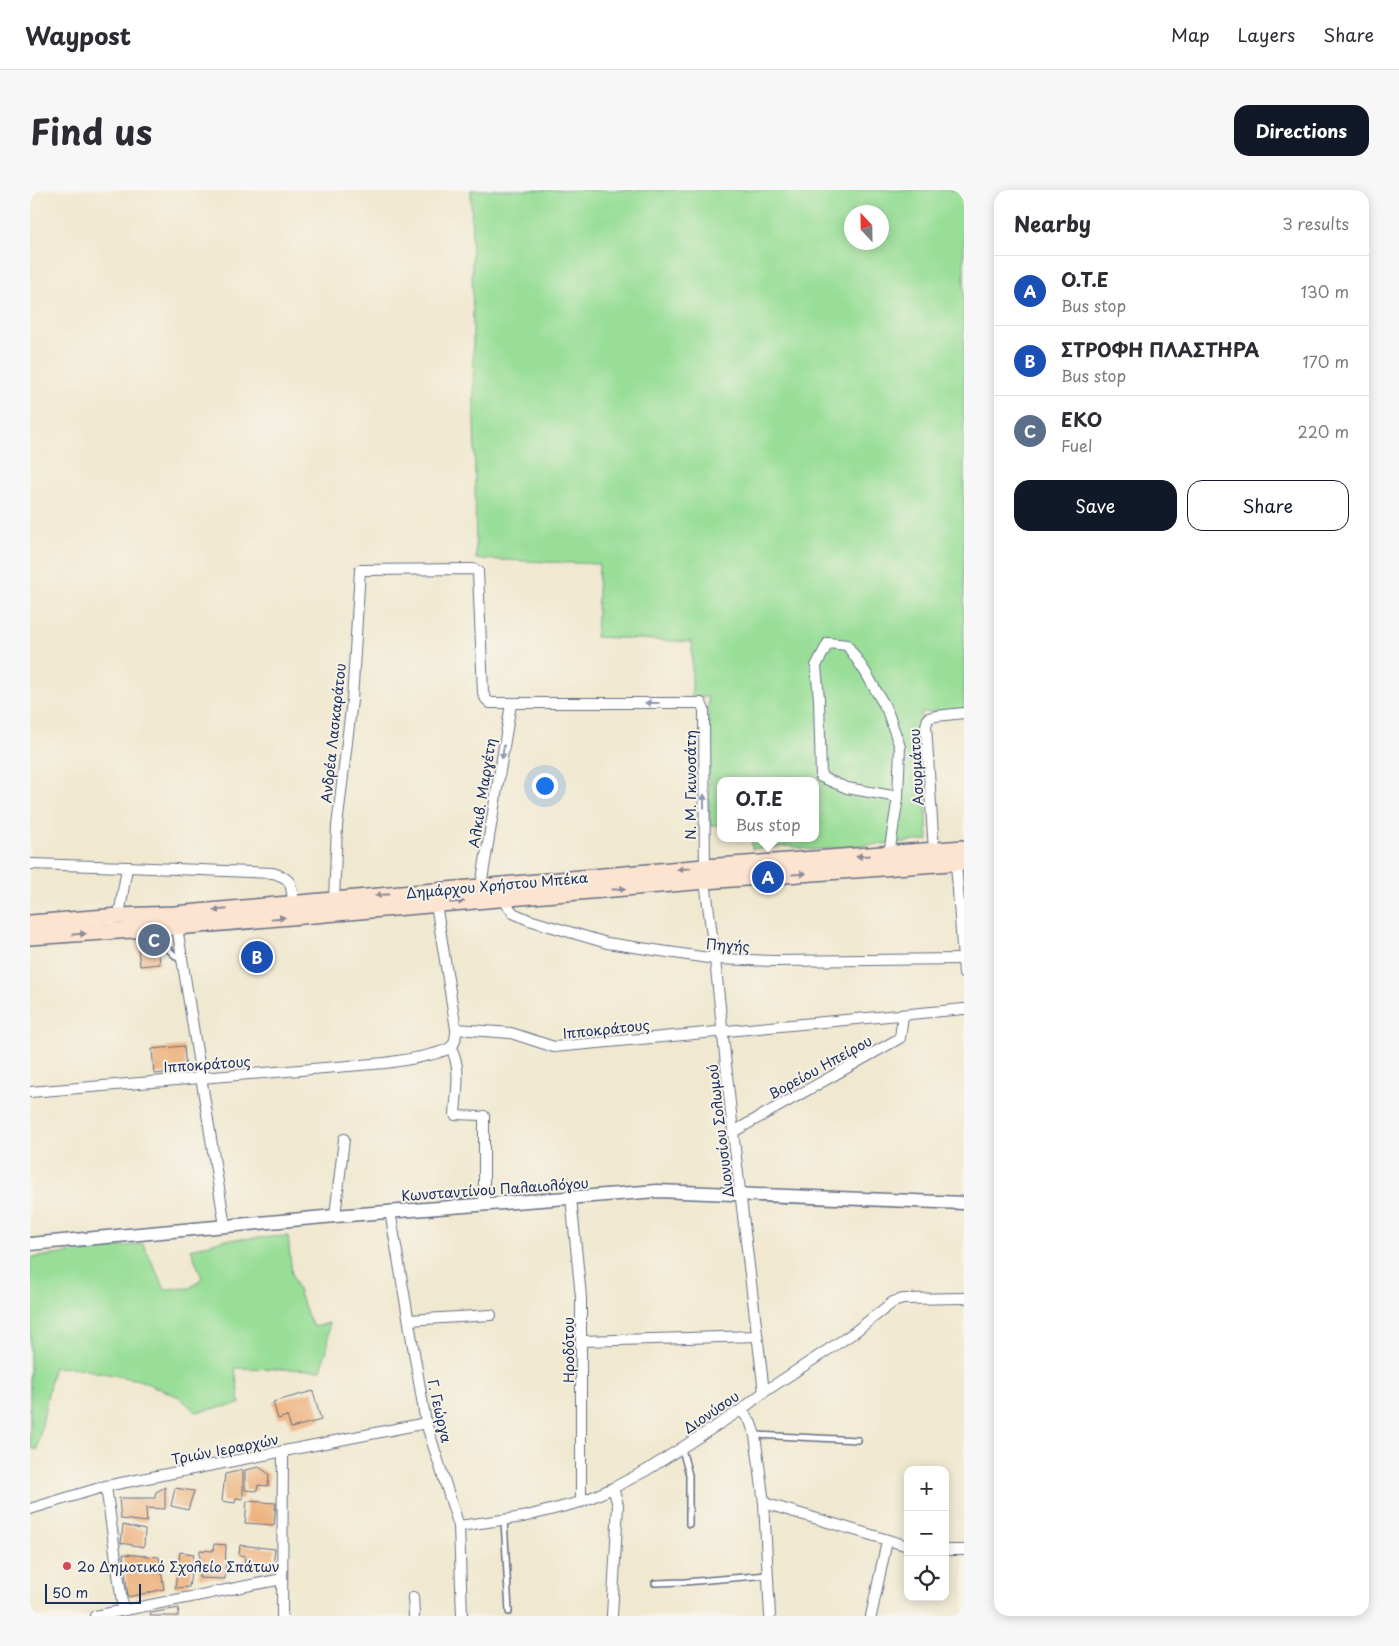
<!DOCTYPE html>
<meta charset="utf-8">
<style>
body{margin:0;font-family:"Playpen Sans",sans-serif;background:#f7f7f7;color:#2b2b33}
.controls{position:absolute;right:15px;bottom:15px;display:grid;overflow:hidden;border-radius:10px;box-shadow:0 2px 12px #0003}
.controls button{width:45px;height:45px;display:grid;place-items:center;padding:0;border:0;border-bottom:1px solid #e1e1e2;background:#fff;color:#2b2b33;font:25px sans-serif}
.compass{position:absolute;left:814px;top:15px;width:45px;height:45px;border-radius:50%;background:#fff;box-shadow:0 2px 12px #0003;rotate:338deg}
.scale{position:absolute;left:15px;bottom:12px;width:96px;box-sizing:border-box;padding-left:5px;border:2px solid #1b2f5e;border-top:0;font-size:14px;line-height:18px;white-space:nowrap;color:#1b2f5e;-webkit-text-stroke:4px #f7f3e8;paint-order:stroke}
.you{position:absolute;left:514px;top:595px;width:18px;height:18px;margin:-12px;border:4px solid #fff;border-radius:50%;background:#1a73e8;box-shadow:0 0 0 8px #1a73e833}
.badge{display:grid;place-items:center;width:32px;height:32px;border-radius:50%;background:#111827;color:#fff;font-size:16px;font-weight:700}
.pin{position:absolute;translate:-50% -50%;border:2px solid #fff;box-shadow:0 1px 5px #0006}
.popup{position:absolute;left:687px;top:587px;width:102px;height:65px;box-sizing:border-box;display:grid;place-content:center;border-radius:10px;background:#fff;filter:drop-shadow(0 1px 4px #0005);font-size:16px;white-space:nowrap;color:#7c7c81}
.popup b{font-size:19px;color:#2b2b33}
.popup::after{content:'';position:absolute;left:50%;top:100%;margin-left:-10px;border:10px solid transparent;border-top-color:#fff}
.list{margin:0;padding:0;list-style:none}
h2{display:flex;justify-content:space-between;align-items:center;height:65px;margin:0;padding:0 20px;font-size:21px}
h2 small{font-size:16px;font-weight:400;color:#7c7c81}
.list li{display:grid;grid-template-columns:32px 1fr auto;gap:15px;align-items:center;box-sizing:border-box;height:70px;padding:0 20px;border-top:1px solid #e1e1e2}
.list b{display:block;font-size:19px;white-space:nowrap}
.list p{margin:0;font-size:16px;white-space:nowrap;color:#7c7c81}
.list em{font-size:16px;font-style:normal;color:#7c7c81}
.actions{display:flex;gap:10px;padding:15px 20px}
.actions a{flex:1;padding:11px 0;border:1px solid #111827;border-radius:15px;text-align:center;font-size:18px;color:#111827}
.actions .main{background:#111827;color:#fff}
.icon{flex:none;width:28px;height:28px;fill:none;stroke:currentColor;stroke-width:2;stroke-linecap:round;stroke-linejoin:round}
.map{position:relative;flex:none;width:934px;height:1426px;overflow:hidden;border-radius:15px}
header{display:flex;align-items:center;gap:30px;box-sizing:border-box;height:70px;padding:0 25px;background:#fff;border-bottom:1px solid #e1e1e2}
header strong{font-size:24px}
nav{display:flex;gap:28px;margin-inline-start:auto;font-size:18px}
.intro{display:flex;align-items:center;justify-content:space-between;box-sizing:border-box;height:120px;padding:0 30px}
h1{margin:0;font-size:35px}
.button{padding:12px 22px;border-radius:15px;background:#111827;color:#fff;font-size:18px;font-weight:700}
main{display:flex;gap:30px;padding:0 30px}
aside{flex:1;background:#fff;border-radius:15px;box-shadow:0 2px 12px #0003}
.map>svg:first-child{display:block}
.green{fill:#98de97;stroke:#5a867a;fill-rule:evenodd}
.building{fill:#edb07c}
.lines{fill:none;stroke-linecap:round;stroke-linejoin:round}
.service-casing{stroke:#667086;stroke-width:8}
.pedestrian-casing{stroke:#667086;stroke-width:10}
.minor-casing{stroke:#667086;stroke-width:12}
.tertiary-casing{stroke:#667086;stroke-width:15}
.secondary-casing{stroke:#667086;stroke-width:18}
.service{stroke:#fff;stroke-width:5}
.pedestrian{stroke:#fff;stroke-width:8}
.minor{stroke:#fff;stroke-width:10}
.tertiary{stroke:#fff;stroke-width:12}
.secondary{stroke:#fde4d1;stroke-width:15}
.oneway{fill:#8d97ae}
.oneway2{fill:#8c8a98}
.poi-dot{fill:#d1495b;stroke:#f7f3e8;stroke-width:2}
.labels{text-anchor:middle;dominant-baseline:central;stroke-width:4;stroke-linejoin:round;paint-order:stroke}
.street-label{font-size:14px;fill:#1b2f5e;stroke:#f7f3e8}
.poi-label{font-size:14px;fill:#1b2f5e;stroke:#f7f3e8;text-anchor:start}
</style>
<header>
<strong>Waypost</strong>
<nav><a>Map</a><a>Layers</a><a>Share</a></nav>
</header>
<div class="intro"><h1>Find us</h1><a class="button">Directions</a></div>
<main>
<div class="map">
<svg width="934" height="1426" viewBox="0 0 934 1426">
<rect width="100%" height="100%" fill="#f7f3e8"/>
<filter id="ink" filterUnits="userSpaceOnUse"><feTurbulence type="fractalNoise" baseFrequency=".02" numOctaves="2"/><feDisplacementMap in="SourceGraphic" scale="10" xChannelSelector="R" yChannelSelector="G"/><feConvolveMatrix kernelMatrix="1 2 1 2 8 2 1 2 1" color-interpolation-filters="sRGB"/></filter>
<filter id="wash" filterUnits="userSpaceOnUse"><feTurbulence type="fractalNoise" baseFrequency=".0096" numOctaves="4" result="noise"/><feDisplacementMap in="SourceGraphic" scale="20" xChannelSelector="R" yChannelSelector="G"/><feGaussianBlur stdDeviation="1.12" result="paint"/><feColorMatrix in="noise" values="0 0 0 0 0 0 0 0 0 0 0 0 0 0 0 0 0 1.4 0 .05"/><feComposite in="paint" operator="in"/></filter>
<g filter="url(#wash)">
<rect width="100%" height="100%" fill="#f0e8cf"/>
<!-- green -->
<g class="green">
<path d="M441,0H934V519L891,523L898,650L782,660L759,656L722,659V648H786V591H690V635H679L678,507H662V452L566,447L569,374L446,369ZM822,22H852V52H822Z"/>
<polygon points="258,1046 262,1085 278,1126 284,1137 299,1133 298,1155 291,1180 205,1178 210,1214 166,1222 149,1207 109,1190 41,1177 23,1178 7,1260 0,1257 0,1068 113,1054 135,1099 160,1098 172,1088 161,1059 193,1050"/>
</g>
<g id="blocks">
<!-- building -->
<g class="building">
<polygon points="127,746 130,774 110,776 107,748"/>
<polygon points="154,856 156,881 124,884 122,859"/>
<polygon points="283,1201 291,1230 261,1238 257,1226 248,1229 243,1212"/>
<polygon points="229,1277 239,1284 238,1296 228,1295 227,1301 215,1300 215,1280"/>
<polygon points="213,1280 213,1309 206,1308 205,1313 192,1311 195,1284"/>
<polygon points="135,1297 135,1319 116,1318 117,1332 91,1329 89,1308 125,1308 126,1302"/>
<polygon points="145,1298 164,1301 158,1320 141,1316"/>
<polygon points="217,1311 246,1313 244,1335 215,1333"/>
<polygon points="93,1335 115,1340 114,1357 91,1353"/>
<polygon points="184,1354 196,1355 195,1389 169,1388 170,1360 183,1361"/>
<polygon points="210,1355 245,1359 243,1375 227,1374 226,1379 214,1378 215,1366 209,1365"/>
<polygon points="150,1362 164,1364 159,1397 145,1398"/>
<polygon points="93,1364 129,1367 134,1399 98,1407"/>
<polygon points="149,1418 148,1426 120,1426 121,1423"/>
</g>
</g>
</g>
<g filter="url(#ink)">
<use href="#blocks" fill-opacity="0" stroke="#667086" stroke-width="1"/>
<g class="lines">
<!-- service casing -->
<g class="service-casing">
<g id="service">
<polyline points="106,742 117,753 130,752 137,741"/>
<polyline points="130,752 150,770"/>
<polyline points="725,1245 828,1250"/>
<polyline points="652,1259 659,1285 659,1334"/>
<polyline points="474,1329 479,1422"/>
<polyline points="625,1393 655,1392 738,1385"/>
</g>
</g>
<!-- pedestrian casing -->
<g class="pedestrian-casing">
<polyline id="pedestrian" points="425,925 454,926"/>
</g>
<!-- minor casing -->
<g class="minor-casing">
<g id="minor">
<polyline points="904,661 896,536 898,528 906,526 934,523"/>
<polyline points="859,664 868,607 870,557 857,520 836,483 817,455 798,453 786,476 789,509 791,587 817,598 868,607"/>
<polyline points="926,672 934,784"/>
<polyline points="0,674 97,677 89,726"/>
<path d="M97,677L243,683C263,689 261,694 263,713"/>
<polyline points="451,696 481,514"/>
<polyline points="477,708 477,715 483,723 499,730 577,753 685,769 744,771 933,769"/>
<polyline points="304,710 307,636 322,510 330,380 443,379 448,381 453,503 456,509 460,513 671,513 674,520 675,691 685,769 703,942 734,1202"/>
<polyline points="406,714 426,839"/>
<polyline points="146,731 195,1036"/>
<path d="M421,858C432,878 426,903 425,925"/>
<path d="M0,902L355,873C369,871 411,865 421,857C426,853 426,845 426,839L481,843L524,857L934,819"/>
<polyline points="454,926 454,1014"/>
<polyline points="703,942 870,848 873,825"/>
<polyline points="541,1008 551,1107 551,1312"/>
<polyline points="360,1021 396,1233 429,1336 432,1426"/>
<polyline points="305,1026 314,949"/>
<polyline points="379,1130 461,1125"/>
<polyline points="553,1151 727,1146"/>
<polyline points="711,1220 720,1231 725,1245 734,1313 740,1426"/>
<polyline points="76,1296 93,1420"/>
<polyline points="734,1313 878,1356"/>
<polyline points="0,1319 76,1296 396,1233"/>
<polyline points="429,1336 493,1327 551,1312 583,1298 617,1280 711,1220 734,1202 822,1144 863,1112 873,1109 934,1108"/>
<polyline points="915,1360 934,1360"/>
<polyline points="383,1407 384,1426"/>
<polyline points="65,1426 252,1389"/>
<polyline points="252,1426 253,1261"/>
<polyline points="582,1426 588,1315 583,1298"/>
<polyline points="841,1426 857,1351"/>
</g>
</g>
<!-- tertiary casing -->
<g class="tertiary-casing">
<polyline id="tertiary" points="0,1054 305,1026 627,1001 934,1013"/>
</g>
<!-- secondary casing -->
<g class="secondary-casing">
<g id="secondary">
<polyline points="0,733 89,726 145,724 674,677 934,658"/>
<polyline points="0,747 147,737 675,691 934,672"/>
</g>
</g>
<!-- service -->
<use href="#service" class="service"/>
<!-- pedestrian -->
<use href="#pedestrian" class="pedestrian"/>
<!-- minor -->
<use href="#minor" class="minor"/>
<!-- tertiary -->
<use href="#tertiary" class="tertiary"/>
<!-- secondary -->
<use href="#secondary" class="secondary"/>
</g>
<!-- one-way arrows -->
<defs><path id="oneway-solid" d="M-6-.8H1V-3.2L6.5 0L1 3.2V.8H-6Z" transform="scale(1.25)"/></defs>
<g class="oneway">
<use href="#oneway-solid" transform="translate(622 513) rotate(180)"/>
<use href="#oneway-solid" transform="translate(473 562) rotate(99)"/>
<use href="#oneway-solid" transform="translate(674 611) rotate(-90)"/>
</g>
<g class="oneway2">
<use href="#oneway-solid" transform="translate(833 666) rotate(176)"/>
<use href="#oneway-solid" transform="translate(654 679) rotate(175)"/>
<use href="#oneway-solid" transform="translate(769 684) rotate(-4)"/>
<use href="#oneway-solid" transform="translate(589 699) rotate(-5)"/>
<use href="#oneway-solid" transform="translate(352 705) rotate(175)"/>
<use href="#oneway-solid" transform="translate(427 712) rotate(-5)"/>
<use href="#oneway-solid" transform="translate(190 720) rotate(175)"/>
<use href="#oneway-solid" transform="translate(248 728) rotate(-5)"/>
<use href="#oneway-solid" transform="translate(49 744) rotate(-4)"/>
</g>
</g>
<!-- markers -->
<circle class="poi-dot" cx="37" cy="1376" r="5"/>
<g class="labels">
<!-- street labels -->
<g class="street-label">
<text transform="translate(303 543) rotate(-84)">Ανδρέα Λασκαράτου</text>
<text transform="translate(886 577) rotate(-93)">Ασυρμάτου</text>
<text transform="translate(660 595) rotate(-90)">Ν. Μ. Γκινοσάτη</text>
<text transform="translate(452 603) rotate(-81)">Αλκιβ. Μαργέτη</text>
<text transform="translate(467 695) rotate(-5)">Δημάρχου Χρήστου Μπέκα</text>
<text transform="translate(698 755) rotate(4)">Πηγής</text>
<text transform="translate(576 839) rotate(-6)">Ιπποκράτους</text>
<text transform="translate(177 874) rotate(-4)">Ιπποκράτους</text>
<text transform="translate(790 877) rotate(-29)">Βορείου Ηπείρου</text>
<text transform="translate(690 941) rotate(-97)">Διονυσίου Σολωμού</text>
<text transform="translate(465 999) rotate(-4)">Κωνσταντίνου Παλαιολόγου</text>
<text transform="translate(538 1160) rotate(-90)">Ηροδότου</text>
<text transform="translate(410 1221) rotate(77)">Γ. Γεώργα</text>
<text transform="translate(681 1222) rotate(-34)">Διονύσου</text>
<text transform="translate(195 1259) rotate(-11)">Τριών Ιεραρχών</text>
</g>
<!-- poi labels -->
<g class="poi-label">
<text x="47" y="1376">2ο Δημοτικό Σχολείο Σπάτων</text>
</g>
</g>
</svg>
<div class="controls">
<button>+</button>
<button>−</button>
<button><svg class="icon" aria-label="locate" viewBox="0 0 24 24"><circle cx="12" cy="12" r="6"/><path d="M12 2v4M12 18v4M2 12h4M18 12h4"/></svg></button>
</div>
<svg class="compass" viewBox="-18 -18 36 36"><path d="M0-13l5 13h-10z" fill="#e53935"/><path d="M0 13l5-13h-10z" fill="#7c7c81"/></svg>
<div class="scale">50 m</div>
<div class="you"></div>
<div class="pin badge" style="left:738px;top:687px;background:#1a4fb4">A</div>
<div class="popup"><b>Ο.Τ.Ε</b>Bus stop</div>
<div class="pin badge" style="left:227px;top:767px;background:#1a4fb4">B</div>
<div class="pin badge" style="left:124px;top:750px;background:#5c6f8a">C</div>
</div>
<aside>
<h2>Nearby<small>3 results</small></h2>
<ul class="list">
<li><span class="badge" style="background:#1a4fb4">A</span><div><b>Ο.Τ.Ε</b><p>Bus stop</p></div><em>130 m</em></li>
<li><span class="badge" style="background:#1a4fb4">B</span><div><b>ΣΤΡΟΦΗ ΠΛΑΣΤΗΡΑ</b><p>Bus stop</p></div><em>170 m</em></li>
<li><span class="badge" style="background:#5c6f8a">C</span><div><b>ΕΚΟ</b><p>Fuel</p></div><em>220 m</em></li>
</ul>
<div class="actions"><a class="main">Save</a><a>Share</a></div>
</aside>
</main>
